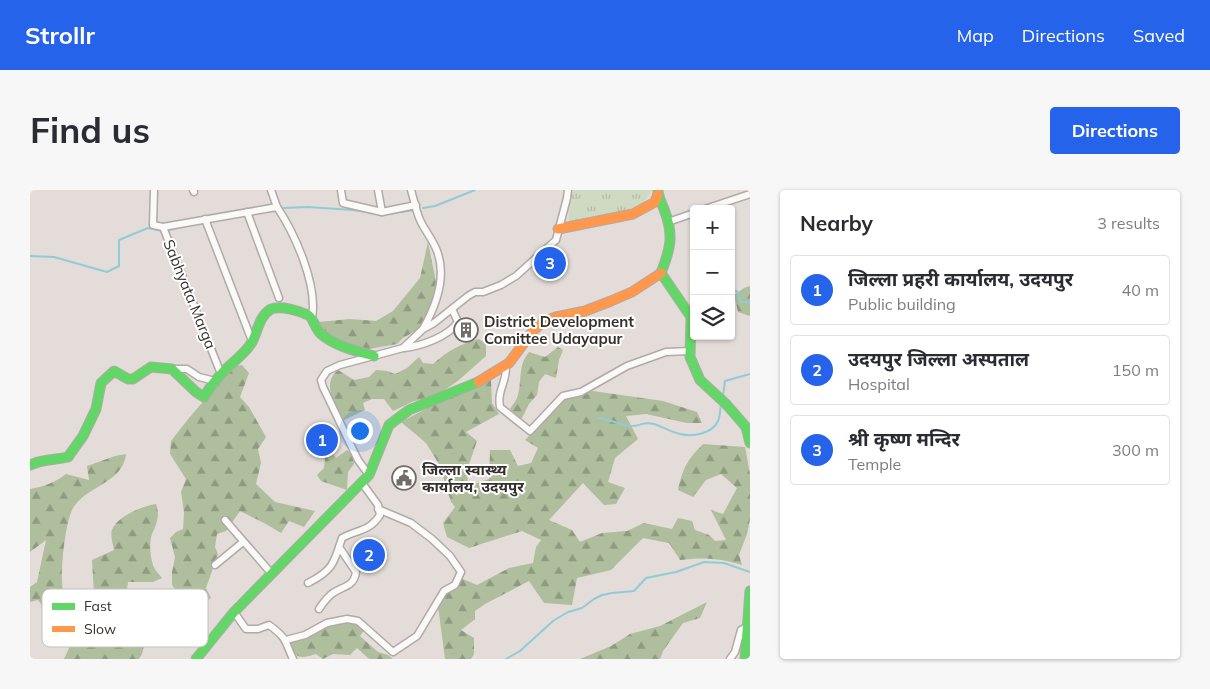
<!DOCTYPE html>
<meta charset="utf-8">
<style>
body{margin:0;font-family:Mulish,"Noto Sans Devanagari",sans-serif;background:#f7f7f7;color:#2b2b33}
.controls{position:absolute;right:15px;top:15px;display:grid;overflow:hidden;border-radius:5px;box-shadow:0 1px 4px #0004}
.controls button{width:45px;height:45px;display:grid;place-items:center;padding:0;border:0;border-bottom:1px solid #e1e1e2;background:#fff;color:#2b2b33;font:25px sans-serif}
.you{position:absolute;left:329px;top:240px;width:18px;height:18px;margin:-12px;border:4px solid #fff;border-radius:50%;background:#1a73e8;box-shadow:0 0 0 8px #1a73e833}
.badge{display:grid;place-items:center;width:32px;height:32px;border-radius:50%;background:#2563eb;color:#fff;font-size:16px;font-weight:700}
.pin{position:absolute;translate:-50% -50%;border:2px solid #fff;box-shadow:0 1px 5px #0006}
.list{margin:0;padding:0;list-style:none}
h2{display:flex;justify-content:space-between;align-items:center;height:65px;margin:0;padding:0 20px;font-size:21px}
h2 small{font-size:16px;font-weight:400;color:#7c7c81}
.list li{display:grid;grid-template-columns:32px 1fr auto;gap:15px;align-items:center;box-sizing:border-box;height:70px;margin:0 10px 10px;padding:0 10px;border:1px solid #e1e1e2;border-radius:5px}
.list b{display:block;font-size:19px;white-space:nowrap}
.list p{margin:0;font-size:16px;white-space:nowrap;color:#7c7c81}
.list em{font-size:16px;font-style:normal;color:#7c7c81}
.icon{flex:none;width:28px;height:28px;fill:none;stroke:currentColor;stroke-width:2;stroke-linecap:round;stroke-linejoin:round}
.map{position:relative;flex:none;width:720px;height:469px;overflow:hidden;border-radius:5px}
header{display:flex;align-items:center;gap:30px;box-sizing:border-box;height:70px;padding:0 25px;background:#2563eb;color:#fff}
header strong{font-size:24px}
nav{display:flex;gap:28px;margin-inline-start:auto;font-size:18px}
.intro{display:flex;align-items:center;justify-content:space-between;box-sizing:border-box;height:120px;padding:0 30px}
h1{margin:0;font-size:35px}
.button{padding:12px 22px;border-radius:5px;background:#2563eb;color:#fff;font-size:18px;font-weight:700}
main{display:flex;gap:30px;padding:0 30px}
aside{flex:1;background:#fff;border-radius:5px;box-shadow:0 1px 4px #0004}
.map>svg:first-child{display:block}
.forest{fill:url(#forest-firs)}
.park{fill:url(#park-tufts)}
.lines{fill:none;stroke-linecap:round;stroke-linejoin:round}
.stream{stroke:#90ccd8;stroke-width:2}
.street-casing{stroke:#b0aaa8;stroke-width:9}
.fast-casing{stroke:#b0aaa8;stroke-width:11}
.slow-casing{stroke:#b0aaa8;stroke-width:11}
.street{stroke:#fbfaf9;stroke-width:6}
.fast{stroke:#63d668;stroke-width:9}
.slow{stroke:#ff974d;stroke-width:9}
.labels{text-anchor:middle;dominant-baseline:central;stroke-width:4;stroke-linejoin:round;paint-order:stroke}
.street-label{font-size:15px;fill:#35302d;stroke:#fff}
.poi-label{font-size:15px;font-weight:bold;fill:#35302d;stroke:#fff;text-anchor:start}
.key{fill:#fff;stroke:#c2c1c0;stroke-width:1}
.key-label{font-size:14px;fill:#35302d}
</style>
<header>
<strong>Strollr</strong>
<nav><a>Map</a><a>Directions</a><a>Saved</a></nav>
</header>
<div class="intro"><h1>Find us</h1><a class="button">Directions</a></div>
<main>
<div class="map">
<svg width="720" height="469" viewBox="0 0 720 469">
<defs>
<pattern id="forest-firs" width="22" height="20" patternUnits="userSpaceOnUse" patternTransform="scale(1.25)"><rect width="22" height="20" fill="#afbe9c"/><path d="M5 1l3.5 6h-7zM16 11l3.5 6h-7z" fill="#8f9b80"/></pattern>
<pattern id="park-tufts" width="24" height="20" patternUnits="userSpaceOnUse" patternTransform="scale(1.25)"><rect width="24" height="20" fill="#d0d9c1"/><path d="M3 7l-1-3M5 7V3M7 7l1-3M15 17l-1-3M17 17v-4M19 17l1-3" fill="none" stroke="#b3bba6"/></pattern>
</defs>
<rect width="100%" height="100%" fill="#e3dcd8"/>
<!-- forest -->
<g class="forest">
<polygon points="398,52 406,92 403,110 396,127 387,140 373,148 367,154 334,160 302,148 288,136 289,132 320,129 346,131 363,121 390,88"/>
<polygon points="720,96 720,126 708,122 704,105 714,98"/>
<path d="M449,149L456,154V166L429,190L409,204L401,209L384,211L363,221L354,209H342L333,213L335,220L314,230C305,215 291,194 308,180L324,190L339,187L346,180L357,181L365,184L377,178L389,167L393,173L403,174C416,162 432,153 449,149Z"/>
<path d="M528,157L533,160L529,170L526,188L515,184L509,192L507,205L499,214L491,230L480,219C483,214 487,210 488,205C492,189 488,175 499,162L515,167Z"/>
<polygon points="212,175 219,183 210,207 219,217 236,247 228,259 231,273 226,294 245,312 285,321 274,337 259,331 251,343 236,334 210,321 196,341 187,344 185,357 188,364 176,398 181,408 161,421 142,395 142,382 145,367 140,348 146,342 153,339 154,322 151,302 156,289 140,264 141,251 159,228 204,176"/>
<path d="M461,190L462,213L469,224L436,242L447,251L437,280L438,296L459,289L460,260H480L488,276L501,273L508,258L495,250L534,210L563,201L633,211L667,222L672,233H657L616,224L596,226L608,249L585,268L578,292L595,298L586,314L574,315L553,293L519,330L542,340L550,352L572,343L597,341L614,333L642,339L648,328L662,331L665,340L679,345L685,351L696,350L681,320L693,324L707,298L691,284L676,290L663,307L648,300C653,278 657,270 673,254L715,257L720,284V329L717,344L709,365L712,375C691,368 672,367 650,370L639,353L613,348L581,380L547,388L542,415L514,413L499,391L455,414L445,421V429L431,440L444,448V464L441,469H415L408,416L416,400L433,389L447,395L479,378L503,373L506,357L511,350L492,341L439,358L417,347L413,333L425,317L421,312L409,274L396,253L371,232L405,214Z"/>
<polygon points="301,246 303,252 300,259 306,268 317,260 323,266 324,274 318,282 317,300 291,291 287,285 294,278 295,269 287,261 296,247"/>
<path d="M96,264C93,294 54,296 42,320C35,336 31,375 32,393C34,416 40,426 25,448L15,432L11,414L8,410L0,412V397L7,392L16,350L0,362V299C13,297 26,292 36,284L59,290L57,276L85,266Z"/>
<path d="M126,314C130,325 127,333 122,344C119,353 120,366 123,375C124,379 129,384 132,388L123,392H98L94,420L118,439L112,464L109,469H34L64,404L62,370L84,360C83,354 80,346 82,340C87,326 113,316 126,314Z"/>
<polygon points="677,412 670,428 653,433 633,461 630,469 550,469 581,456 600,444 630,436"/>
<path d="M322,432L335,439L330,446L348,462L358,465L363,469H339L327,458L320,465L303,464L293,469L286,464C269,469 266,469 260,453C280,442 299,434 322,432Z"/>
</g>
<!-- park -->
<polygon class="park" points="542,0 622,0 610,18 539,35 538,18"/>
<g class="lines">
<!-- stream -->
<g class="stream">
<polyline points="253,18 278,17 323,20 350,24"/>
<polyline points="393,18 405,16 445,0"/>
<polyline points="357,24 385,20"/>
<polyline points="139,40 156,36"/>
<polyline points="0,66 24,67 77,82 89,76 89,50 118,38 133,41"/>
<polyline points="701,102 707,101 711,112 720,112"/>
<polyline points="662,107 664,108"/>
<polyline points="693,206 695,191 720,184"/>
<path d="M568,228C580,229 592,236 602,236C612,236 612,231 624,234C633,237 641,242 650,244C663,247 682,244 688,231C690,227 690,220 691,215"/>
<polyline points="476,469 490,461 523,431 538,422 552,418 564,409 572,405 582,403 604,401 616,388 646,382 674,372 694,373 720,382"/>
</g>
<!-- street casing -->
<g class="street-casing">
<g id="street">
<polyline points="124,0 123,35 133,37"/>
<polyline points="163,0 164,2"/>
<polyline points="311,0 313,13 352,22 386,15"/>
<polyline points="348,0 352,22"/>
<path d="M381,0C384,10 386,21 390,30C395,41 403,50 407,61C417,87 406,116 393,139"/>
<path d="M247,17C265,44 288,95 282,128"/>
<polyline points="675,19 720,4"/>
<polyline points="217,22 249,108"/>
<polyline points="175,29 222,151"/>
<polyline points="638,32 664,23"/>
<path d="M374,158C391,156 418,147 428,132L422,119"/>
<path d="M476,175C477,193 467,199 470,217L500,241L533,206L551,202L597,176L636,162L660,161"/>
<polyline points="142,179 157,179 169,187 185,191"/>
<polyline points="191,184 133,37 247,17 241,0"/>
<polyline points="339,285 328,270 293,197 291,190 297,181 310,175 373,158 393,139 404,133 438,106 445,102 453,102 471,95 486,86 526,50 537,8 538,0"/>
<polyline points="195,330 241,383"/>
<polyline points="185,375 213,352"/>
<path d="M278,393C302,381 304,374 312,348C328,339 339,342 350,325L348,315L332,293"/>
<path d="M289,419C293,413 297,407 303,403C313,396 324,397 326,382L309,357"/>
<path d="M204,422L216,439H228L239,435C258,449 254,450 263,469"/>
<polyline points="256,450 275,445 297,433 317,429 328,431 363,462 387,446 414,401 425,395 431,382 420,366 402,349 381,333 348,319"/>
<polyline points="700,469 705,462 711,440 718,436"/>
</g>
</g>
<!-- fast casing -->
<g class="fast-casing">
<g id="fast">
<path d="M628,0C628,8 633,15 635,22C644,46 640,60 631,83L661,127L660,167L670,190L696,214L716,237L720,253"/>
<path d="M0,275C12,269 25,270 38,267L53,246L66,219L71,193L84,181L98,189H103L121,177L142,179L166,202L174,207C180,197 187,188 195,180C204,171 216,163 222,152C228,141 229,126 241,119C251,115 269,121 278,125C283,127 285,139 291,144C305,156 326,161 344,166"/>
<polyline points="166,469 204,422 339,285 359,235 379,220 448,192"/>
<polyline points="715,469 720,401"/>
</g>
</g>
<!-- slow casing -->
<g class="slow-casing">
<g id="slow">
<polyline points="528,39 603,24 625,12 628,4"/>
<polyline points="448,192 479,173 503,141 513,132 526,127 555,121 581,111 602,102 631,83"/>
</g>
</g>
<!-- street -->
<use href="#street" class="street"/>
<!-- fast -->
<use href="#fast" class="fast"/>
<!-- slow -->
<use href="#slow" class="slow"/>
</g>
<!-- icons -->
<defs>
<g id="building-ring" transform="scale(1.25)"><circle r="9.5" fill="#fff" stroke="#726c69" stroke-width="1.5"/><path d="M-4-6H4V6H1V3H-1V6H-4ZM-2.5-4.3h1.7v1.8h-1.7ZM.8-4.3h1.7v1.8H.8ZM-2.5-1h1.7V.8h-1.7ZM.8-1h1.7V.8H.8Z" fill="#726c69"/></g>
<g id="civic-ring" transform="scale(1.25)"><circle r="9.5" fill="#fff" stroke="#726c69" stroke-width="1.5"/><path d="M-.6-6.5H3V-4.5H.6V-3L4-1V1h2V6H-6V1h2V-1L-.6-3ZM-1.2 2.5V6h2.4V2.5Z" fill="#726c69"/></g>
</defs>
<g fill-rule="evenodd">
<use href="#building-ring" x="436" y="140"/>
<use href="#civic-ring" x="374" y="288"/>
</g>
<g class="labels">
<!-- street labels -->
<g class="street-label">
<text transform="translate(160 104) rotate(68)">Sabhyata Marga</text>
</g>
<!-- poi labels -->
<g class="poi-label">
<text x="454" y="131">District Development<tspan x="454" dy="17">Comittee Udayapur</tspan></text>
<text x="392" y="279">जिल्ला स्वास्थ्य<tspan x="392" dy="17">कार्यालय, उदयपुर</tspan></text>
</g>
</g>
<!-- legend -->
<rect x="12" y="399" width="166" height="58" rx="8" class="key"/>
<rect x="22" y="413" width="23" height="7" fill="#63d668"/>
<rect x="22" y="436" width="23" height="6" fill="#ff974d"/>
<g class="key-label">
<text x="54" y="421">Fast</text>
<text x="54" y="444">Slow</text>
</g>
</svg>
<div class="controls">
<button>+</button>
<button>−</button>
<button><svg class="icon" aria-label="layers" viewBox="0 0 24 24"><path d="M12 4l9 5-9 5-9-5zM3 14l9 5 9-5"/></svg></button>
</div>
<div class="you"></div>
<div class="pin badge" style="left:292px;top:250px">1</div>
<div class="pin badge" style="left:339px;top:365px">2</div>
<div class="pin badge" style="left:520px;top:73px">3</div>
</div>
<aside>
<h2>Nearby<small>3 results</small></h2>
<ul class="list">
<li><span class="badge">1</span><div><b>जिल्ला प्रहरी कार्यालय, उदयपुर</b><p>Public building</p></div><em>40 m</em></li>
<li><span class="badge">2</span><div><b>उदयपुर जिल्ला अस्पताल</b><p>Hospital</p></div><em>150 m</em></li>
<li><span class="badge">3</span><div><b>श्री कृष्ण मन्दिर</b><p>Temple</p></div><em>300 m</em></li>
</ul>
</aside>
</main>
